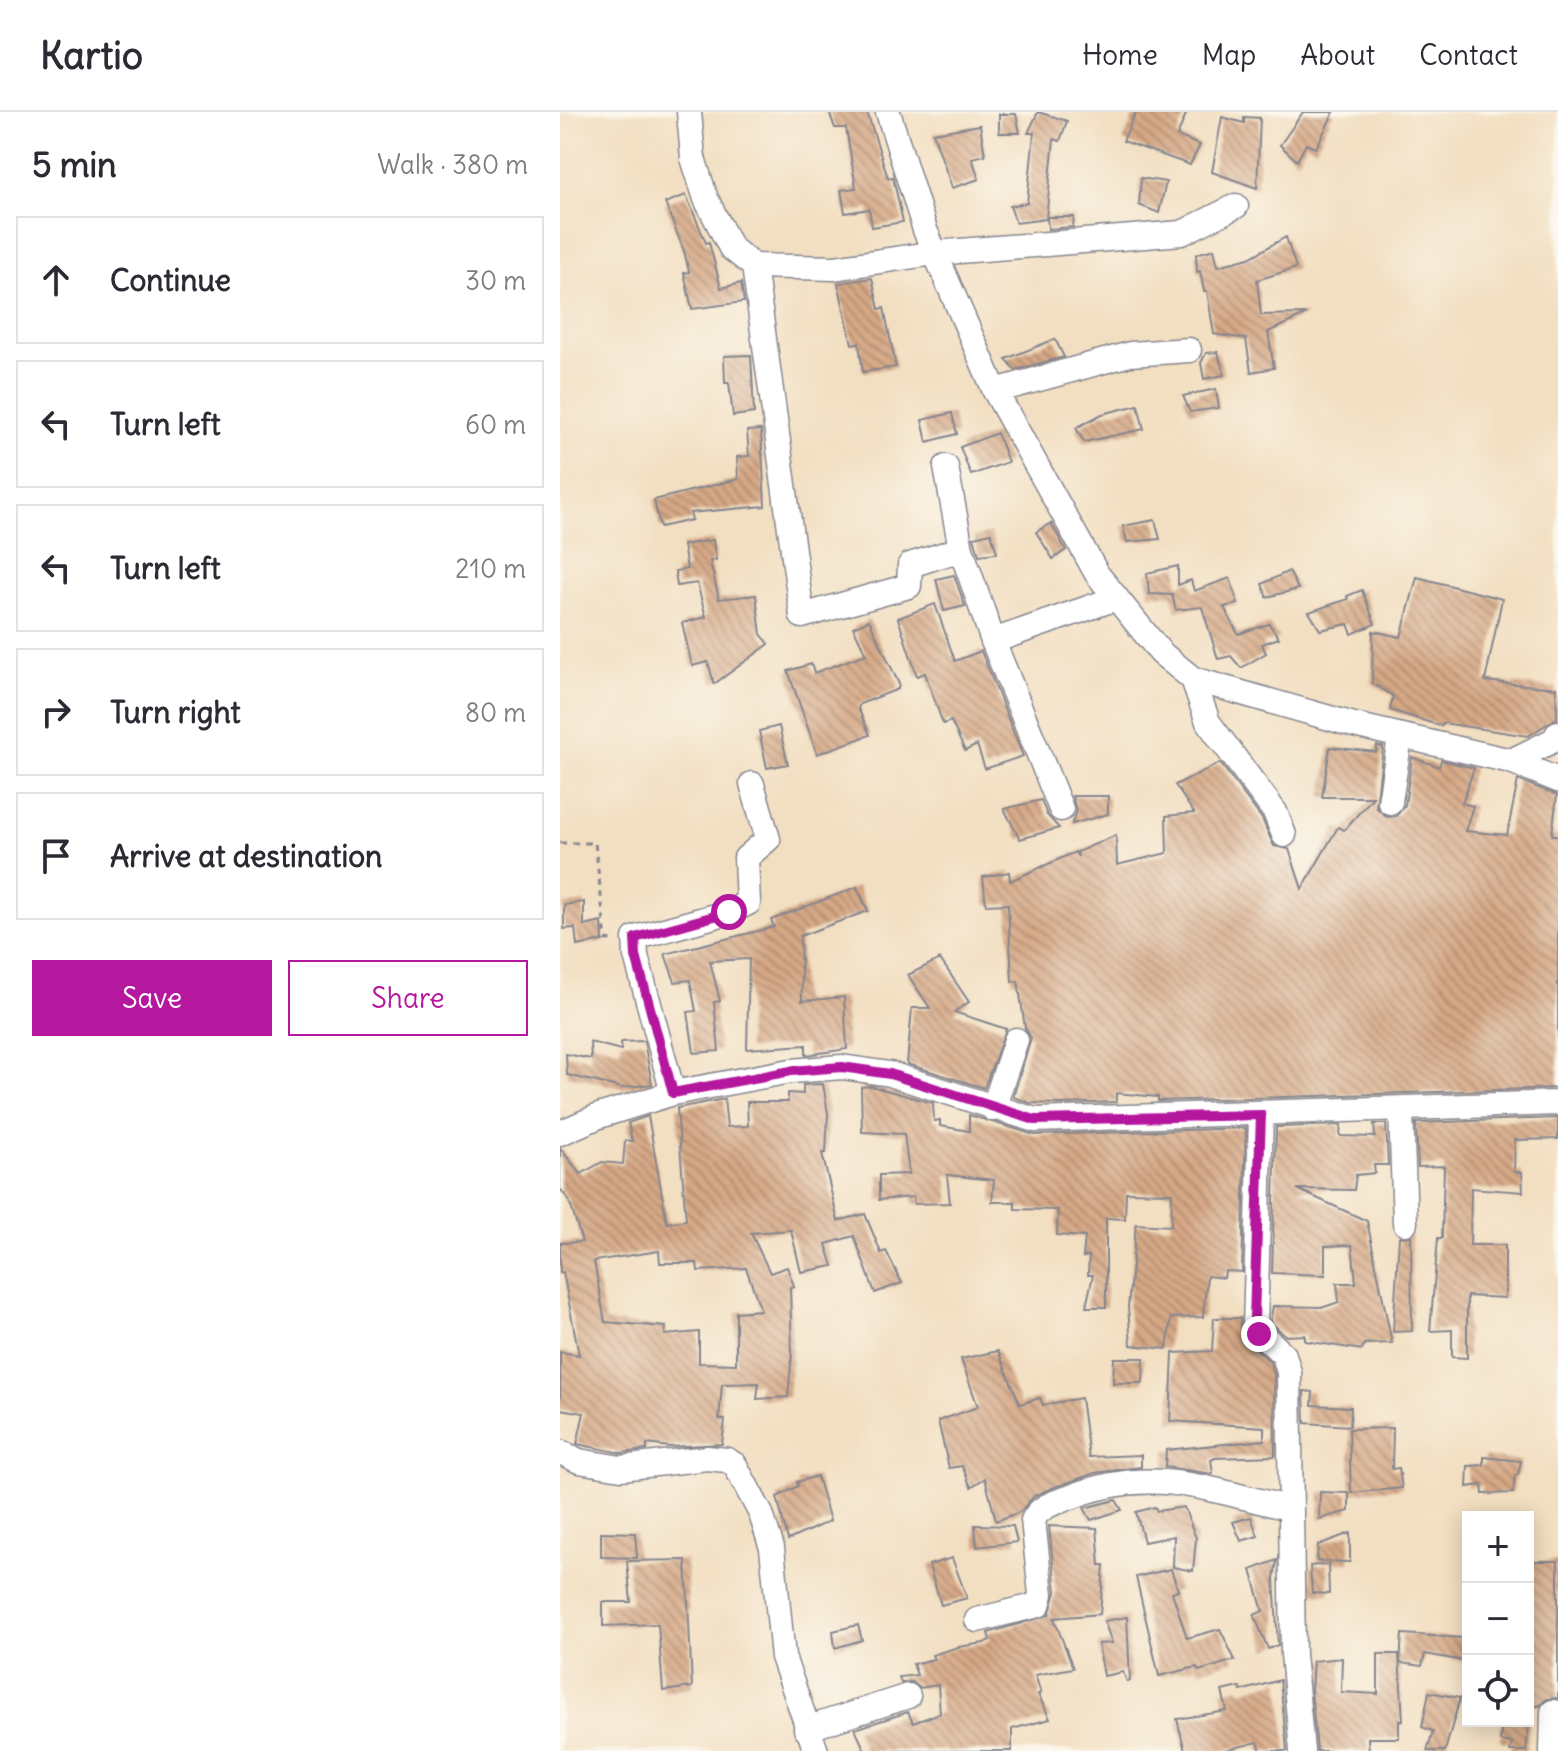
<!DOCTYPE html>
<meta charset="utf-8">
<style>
body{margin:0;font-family:Delius,sans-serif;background:#f2f2f3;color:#2b2b33}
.controls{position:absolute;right:24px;bottom:24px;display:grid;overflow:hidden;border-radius:0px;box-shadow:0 4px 20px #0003}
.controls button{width:72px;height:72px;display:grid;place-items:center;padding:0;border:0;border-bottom:2px solid #e1e1e2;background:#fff;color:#2b2b33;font:40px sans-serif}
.stop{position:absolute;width:24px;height:24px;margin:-18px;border:6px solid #b5179e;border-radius:50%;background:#fff}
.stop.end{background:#b5179e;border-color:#fff;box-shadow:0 2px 8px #0008}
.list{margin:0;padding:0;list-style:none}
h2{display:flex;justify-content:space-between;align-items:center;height:104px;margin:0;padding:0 32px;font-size:34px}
h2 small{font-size:26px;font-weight:400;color:#7c7c81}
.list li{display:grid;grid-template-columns:52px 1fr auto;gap:24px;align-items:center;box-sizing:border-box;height:128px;margin:0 16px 16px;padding:0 16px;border:2px solid #e1e1e2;border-radius:0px}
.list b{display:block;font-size:30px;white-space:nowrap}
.list em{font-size:26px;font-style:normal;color:#7c7c81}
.actions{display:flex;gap:16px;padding:24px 32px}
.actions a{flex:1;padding:18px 0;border:2px solid #b5179e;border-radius:0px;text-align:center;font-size:28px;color:#b5179e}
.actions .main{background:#b5179e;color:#fff}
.icon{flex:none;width:44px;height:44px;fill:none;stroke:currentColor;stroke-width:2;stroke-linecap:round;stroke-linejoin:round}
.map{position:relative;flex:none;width:998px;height:1639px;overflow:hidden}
header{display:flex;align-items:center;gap:48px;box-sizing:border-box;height:112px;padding:0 40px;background:#fff;border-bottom:2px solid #e1e1e2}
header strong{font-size:38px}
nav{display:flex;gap:44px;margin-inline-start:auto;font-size:28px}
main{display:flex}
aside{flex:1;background:#fff}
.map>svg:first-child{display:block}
.building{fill:url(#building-back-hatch);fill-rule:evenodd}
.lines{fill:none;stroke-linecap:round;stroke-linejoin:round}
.minor-casing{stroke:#86868f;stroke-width:27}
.path{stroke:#86868f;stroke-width:3;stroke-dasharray:6 6;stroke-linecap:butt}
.minor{stroke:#fff;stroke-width:24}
.route{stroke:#b5179e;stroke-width:10}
</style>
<header>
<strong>Kartio</strong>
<nav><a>Home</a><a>Map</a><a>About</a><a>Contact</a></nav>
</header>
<main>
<aside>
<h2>5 min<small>Walk · 380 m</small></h2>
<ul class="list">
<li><svg class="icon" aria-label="ahead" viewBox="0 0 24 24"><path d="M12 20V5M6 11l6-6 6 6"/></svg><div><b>Continue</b></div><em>30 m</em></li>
<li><svg class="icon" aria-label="left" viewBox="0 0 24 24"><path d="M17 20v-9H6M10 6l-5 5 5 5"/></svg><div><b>Turn left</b></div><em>60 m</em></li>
<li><svg class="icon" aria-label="left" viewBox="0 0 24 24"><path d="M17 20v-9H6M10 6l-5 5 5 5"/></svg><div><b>Turn left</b></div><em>210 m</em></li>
<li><svg class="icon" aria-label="right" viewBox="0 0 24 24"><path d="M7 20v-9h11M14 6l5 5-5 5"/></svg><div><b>Turn right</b></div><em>80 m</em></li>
<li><svg class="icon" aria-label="arrive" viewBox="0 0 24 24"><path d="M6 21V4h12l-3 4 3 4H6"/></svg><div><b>Arrive at destination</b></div></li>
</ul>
<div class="actions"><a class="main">Save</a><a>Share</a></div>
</aside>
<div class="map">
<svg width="998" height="1639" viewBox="0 0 998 1639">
<defs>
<pattern id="building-back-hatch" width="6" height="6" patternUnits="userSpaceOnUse" patternTransform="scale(2)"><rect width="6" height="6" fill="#d6a885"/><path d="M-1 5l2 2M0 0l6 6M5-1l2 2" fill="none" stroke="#ad8970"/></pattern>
</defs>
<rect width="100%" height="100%" fill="#fbf7ec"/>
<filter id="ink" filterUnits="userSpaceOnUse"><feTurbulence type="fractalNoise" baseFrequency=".0125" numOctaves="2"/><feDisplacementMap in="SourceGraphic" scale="16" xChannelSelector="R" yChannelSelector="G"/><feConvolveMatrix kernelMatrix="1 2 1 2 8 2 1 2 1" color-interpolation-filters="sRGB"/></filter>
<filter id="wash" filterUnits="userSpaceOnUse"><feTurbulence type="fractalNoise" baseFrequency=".006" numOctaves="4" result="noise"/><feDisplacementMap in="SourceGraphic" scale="32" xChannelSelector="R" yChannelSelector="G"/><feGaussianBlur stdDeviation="1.8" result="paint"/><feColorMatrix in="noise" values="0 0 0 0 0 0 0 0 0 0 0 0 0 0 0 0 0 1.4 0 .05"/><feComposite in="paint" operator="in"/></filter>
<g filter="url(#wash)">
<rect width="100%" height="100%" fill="#f2dec0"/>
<g id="blocks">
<!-- building -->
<g class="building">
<polygon points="269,0 307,0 328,66 333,65 343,110 312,115 309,97 285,101 281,78 296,76 286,16 275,16"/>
<polygon points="478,0 507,9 500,29 494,27 486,107 456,111 450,94 467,91 474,21 468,21"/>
<polygon points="576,0 627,0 617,24 640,33 630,53 563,29"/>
<polygon points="743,0 774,0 756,36 746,32 737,49 720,33"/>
<polygon points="439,2 456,2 460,21 439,21"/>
<polygon points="662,5 684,11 684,5 700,6 697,76 652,60"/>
<polygon points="420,13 425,43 412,46 419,67 392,76 373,21"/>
<polygon points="581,66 606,70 599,101 579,93"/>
<polygon points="126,83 146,131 149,130 161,176 181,171 184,190 132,197 124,161 129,160 124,139 105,91"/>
<polygon points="487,105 514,105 513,115 488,117"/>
<polygon points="726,125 736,156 697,168 701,203 747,202 708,220 714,256 691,260 686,227 654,222 647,179 644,179 640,159 637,160 636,142 654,137 658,154 689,146"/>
<polygon points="312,166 319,197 324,196 336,255 303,260 299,231 292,232 278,171"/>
<polygon points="495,227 504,245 455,258 446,247"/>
<polygon points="658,240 664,263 644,267 641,251 646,241"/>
<polygon points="191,243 194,301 173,304 169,271 165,271 164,244"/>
<polygon points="656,277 659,296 630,300 623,284"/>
<polygon points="578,293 584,317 524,330 516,316 542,302"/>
<polygon points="392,301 397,322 367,330 362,308"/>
<polygon points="201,318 205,394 130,401 132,408 100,415 94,388 178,367 177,345 189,344 187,319"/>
<polygon points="437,321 448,350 411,363 400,335"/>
<polygon points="595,408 600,427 567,430 563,414"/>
<polygon points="491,411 506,438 493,447 476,420"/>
<polygon points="431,421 437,441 419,443 414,425"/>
<polygon points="153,428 156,448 150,449 159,487 196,483 201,522 209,532 154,572 148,550 132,554 122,511 146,505 137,471 117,474 115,459 127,457 123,433"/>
<polygon points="618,454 618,473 631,468 634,479 670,466 678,492 664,495 678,522 709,512 719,526 702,532 706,541 681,556 671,544 658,547 642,495 616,498 612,483 589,482 587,461"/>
<polygon points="729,459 738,477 707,485 702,472"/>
<polygon points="394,463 405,494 384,499 376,467"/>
<polygon points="857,465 942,487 925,569 996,576 997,606 968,624 883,611 881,614 830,598 833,584 812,571 813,519 841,525"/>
<polygon points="802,478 815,512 792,522 788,512 760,518 749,500 788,487 787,484"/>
<polygon points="375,492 395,549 421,539 463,644 425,657 417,633 405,639 391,609 383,612 365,561 357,564 338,506"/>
<polygon points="309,508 339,572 338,577 300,592 298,596 310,623 257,642 228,559 251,552 254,561 306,542 293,515"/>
<polygon points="219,614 228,652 207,656 199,619"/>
<polygon points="817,634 823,635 816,695 827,705 836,704 845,693 852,645 879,655 881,648 914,656 902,691 913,694 905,719 947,723 958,668 997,683 992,723 998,723 998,976 598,989 598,985 556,981 556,990 501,992 470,991 453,985 471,926 465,916 458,869 452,870 448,792 426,793 423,765 449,760 450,769 515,740 518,745 517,740 556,723 557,753 607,741 606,704 634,701 615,673 660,651 702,707 714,734 729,737 742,777 778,715 784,718 813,685 762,685 770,635 816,640"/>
<polygon points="512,684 548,684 548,702 512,712 516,698"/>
<polygon points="481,688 487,703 499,716 460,727 444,697"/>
<polygon points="297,775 308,799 240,824 242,889 284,885 287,937 246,943 246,933 187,937 189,847 150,849 160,889 154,890 159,939 134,941 128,900 136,899 130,868 115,870 105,842 214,815 211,808"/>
<polygon points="24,790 24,814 42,810 43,829 17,834 15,816 4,817 4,793"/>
<polygon points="380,847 409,890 394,900 446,917 424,976 347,952 352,896 370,896 348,863"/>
<polygon points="84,929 92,972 62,976 7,963 6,942 31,947 30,930 61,938 61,930"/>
<path d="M263,972L268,1001L266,1041H262L278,1109L305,1102L321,1141L326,1139L342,1171L315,1181L294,1124L266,1132L273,1154L241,1160L231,1118L191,1121L210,1161L227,1155L234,1174L230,1175L232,1242L228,1285L197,1287L199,1271L162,1272L159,1307L165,1308L162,1332L109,1335L87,1332V1338L61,1341L17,1332L24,1301L0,1297V1240L19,1243L3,1160L0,1161V1131L22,1130L9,1088L0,1077V1036L21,1062L42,1050L63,1052L65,1029H72L68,1011L88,1004L107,1111L126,1108L117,996L164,987L167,1015L188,1014L187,990H228V981L243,982V973ZM99,1139L100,1151H137L138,1159L186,1156L201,1198L176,1200V1252L139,1251V1220L105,1223L106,1215L45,1210L34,1149Z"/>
<polygon points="311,974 373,991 374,1009 380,1008 380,1014 409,1019 409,1003 475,1023 686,1016 682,1160 665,1159 664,1166 647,1164 643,1205 611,1206 607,1237 571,1233 568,1195 576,1112 611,1114 612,1081 566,1080 565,1107 546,1106 546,1195 526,1195 533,1163 528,1163 529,1144 523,1145 525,1125 497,1123 498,1098 455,1097 455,1090 432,1090 434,1068 387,1063 390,1091 354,1092 353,1085 319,1088 319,1063 349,1062 344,1022 302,1020 301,975"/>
<polygon points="998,1006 998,1027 955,1028 954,1060 962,1060 963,1080 911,1076 910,1133 945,1133 945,1186 907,1184 907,1246 892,1245 892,1218 870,1219 878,1126 882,1126 884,1054 858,1055 856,1011"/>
<polygon points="814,1012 826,1012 828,1053 814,1053 815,1061 796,1063 794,1078 737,1077 807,1109 832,1231 804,1232 802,1238 745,1229 745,1223 726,1224 710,1210 713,1194 764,1195 779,1190 777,1171 796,1171 792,1133 765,1134 765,1163 712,1161 716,1015 781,1013 780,1024 815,1025"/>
<polygon points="851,1124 852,1219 833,1220 839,1125"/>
<polygon points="654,1206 680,1206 681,1222 710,1250 714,1263 715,1344 655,1346 651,1348 653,1362 605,1355 606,1338 704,1328 704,1315 610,1309 613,1241 652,1239"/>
<polygon points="438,1239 460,1292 480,1286 483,1293 521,1286 529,1345 581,1343 581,1355 535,1361 492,1376 474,1384 460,1400 436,1409 425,1366 411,1375 402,1354 389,1356 378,1309 418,1295 401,1247"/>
<polygon points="554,1246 584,1246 583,1271 553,1271"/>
<polygon points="744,1279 753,1280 752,1293 791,1295 790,1314 745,1311"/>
<polygon points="833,1316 832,1357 839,1356 842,1376 791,1381 789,1317"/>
<polygon points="924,1345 961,1349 958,1363 955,1363 953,1381 923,1382 922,1373 907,1375 908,1354 924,1353"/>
<polygon points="257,1364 270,1409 228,1428 217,1385 238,1374 237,1370"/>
<polygon points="760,1380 789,1381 789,1399 759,1407"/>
<polygon points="556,1388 562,1398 531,1408 524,1396"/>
<polygon points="595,1395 597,1399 624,1395 636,1426 633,1459 613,1455 614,1424 584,1430 576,1400"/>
<polygon points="691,1405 698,1424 681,1429 673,1410"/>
<polygon points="415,1413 453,1414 457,1430 417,1435"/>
<polygon points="489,1414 537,1416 540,1453 544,1453 540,1502 494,1506 513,1556 475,1563 481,1581 478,1582 490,1607 452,1617 452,1639 305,1639 295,1617 348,1600 353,1611 380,1601 378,1573 360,1576 352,1570 341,1571 339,1565 357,1563 353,1552 374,1547 372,1543 398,1535 424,1531 430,1528 428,1521 489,1503 496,1480"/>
<polygon points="41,1420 75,1421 77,1446 41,1445"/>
<polygon points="790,1421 790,1450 757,1449 758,1433"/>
<polygon points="392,1446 407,1486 381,1493 369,1453"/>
<polygon points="126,1448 132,1575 103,1579 98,1512 43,1514 43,1490 71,1490 67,1449"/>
<polygon points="717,1448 714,1466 718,1533 708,1537 694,1503 703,1499 691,1458"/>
<polygon points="968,1449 998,1449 998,1586 987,1587 979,1594 971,1594 966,1639 950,1639 952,1631 940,1629 942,1610 968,1609"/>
<polygon points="768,1452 769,1482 752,1481 750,1454"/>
<polygon points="611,1457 618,1478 612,1480 627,1526 660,1517 675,1548 639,1559 637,1555 599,1564 576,1465"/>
<polygon points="567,1505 570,1569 567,1570 563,1560 544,1564 538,1532 552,1531 544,1509"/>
<polygon points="298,1513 302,1528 275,1536 273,1519"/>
<polygon points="842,1522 904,1526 904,1549 865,1542 862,1554 840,1551"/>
<polygon points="818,1542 839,1542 843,1609 839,1607 839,1626 808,1626 809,1639 757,1639 751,1578 753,1549 782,1546 781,1580 818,1582"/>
<polygon points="720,1568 727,1639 701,1639 698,1630 662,1639 625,1639 617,1607 667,1599 662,1579 680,1575 681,1579"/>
<polygon points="869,1580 900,1586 885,1639 867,1639 873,1619 862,1615"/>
</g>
</g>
</g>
<g filter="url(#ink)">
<use href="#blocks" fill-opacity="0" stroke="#86868f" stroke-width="2"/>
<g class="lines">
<!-- minor casing -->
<g class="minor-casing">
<g id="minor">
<polyline points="129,0 133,46 146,87 171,136 194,154 274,156 375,141 622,121 676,94"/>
<polyline points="328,0 365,118 435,279 537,462 601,541 633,567 794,613 951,649 998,668"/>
<polyline points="194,154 242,504 349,474 350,453 401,437 433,529 501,697"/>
<polyline points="435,279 570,242 629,238"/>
<polyline points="386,355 401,437"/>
<polyline points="433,529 554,487"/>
<polyline points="633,567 648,610 715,700 724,723"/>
<polyline points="951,649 994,628 998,621"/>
<polyline points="830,690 840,625"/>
<polyline points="113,981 76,844 75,826 169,800 188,791 186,746 208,727 192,672"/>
<polyline points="433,997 456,928"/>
<polyline points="841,999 845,1111"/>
<polyline points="701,1003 695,1216 724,1243 729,1260 733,1542 742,1639"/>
<polyline points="0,1021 39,1004 113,981 231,959 282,955 330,962 475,1008 998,991"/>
<polyline points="0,1340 19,1349 61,1356 147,1346 167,1348 175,1353 201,1402 212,1436 223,1545 256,1639"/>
<path d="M417,1508L478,1493L481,1482L473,1408C480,1394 494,1391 508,1386C592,1352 647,1378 729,1396"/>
<polyline points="246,1617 348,1584"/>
<polyline points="992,1639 993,1600"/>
</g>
</g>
<!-- path -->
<polyline class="path" points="0,731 35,731 46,828 56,827"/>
<!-- minor -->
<use href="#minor" class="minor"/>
</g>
</g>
<g class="lines" filter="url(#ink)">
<!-- route -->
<polyline class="route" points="169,800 75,826 76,844 113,981 231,959 282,955 330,962 475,1008 701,1003 694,1206 695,1216 699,1222"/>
</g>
</svg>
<div class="controls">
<button>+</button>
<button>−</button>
<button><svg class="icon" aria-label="locate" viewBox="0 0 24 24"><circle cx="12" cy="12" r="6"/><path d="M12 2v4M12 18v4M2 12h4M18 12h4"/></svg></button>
</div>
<div class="stop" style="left:169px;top:800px"></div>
<div class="stop end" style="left:699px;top:1222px"></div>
</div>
</main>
